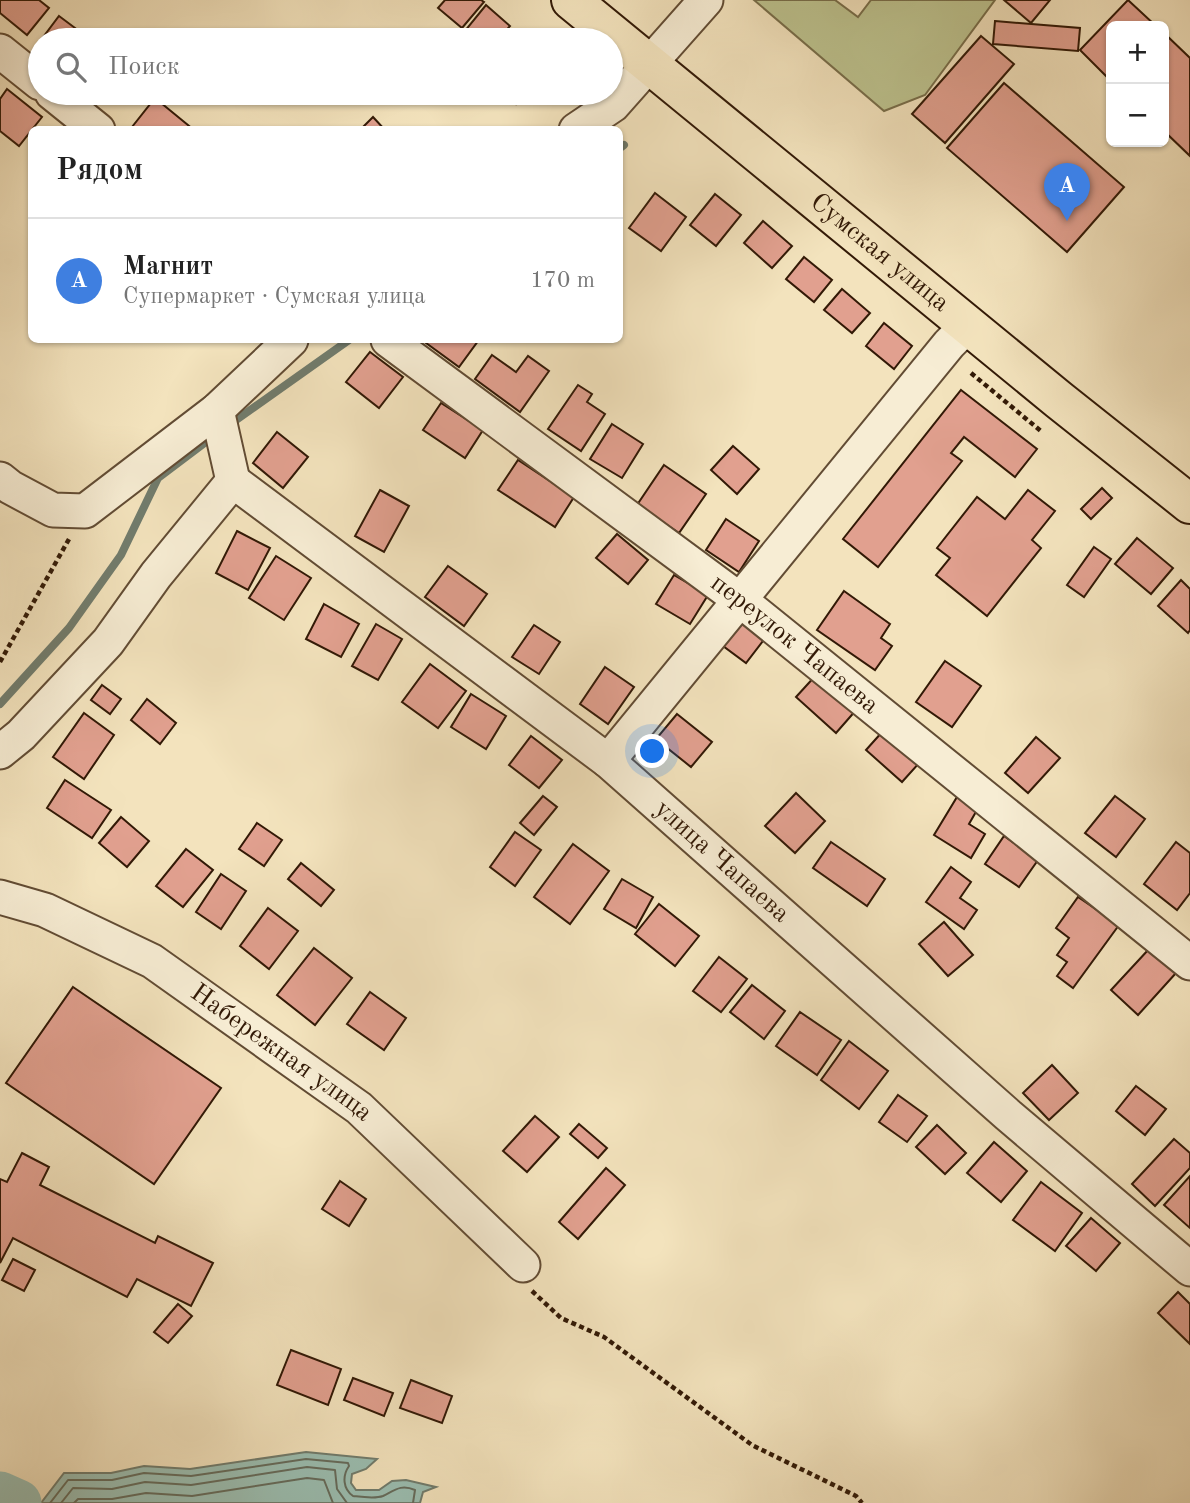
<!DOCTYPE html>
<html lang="ru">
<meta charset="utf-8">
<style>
body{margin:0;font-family:"Old Standard TT",serif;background:#f2f2f2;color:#222}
.controls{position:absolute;right:21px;top:21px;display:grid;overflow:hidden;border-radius:10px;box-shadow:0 2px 5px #0004}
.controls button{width:63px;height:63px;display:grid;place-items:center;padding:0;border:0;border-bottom:2px solid #e0e0e0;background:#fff;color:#222;font:35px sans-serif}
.you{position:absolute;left:653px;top:752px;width:24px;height:24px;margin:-18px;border:5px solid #fff;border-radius:50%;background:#1a73e8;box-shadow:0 0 0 10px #1a73e833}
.badge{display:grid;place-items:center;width:46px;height:46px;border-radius:50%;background:#ea580c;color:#fff;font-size:23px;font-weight:700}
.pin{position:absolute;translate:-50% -58px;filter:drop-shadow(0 2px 4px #0008)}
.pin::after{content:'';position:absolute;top:37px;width:24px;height:21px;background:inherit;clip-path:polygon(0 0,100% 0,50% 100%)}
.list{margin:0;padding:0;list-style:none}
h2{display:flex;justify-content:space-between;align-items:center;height:91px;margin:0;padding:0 28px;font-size:30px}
h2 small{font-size:23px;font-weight:400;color:#767676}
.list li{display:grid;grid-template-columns:46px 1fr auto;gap:21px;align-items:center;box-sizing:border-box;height:126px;padding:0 28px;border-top:2px solid #e0e0e0}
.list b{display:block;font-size:26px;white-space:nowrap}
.list p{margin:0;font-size:23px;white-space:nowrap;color:#767676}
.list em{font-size:23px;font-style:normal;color:#767676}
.icon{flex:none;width:38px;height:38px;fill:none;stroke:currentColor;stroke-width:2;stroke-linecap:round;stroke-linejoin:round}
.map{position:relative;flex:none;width:1190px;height:1503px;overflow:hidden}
.search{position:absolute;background:#fff;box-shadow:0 2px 5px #0004;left:28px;top:28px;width:595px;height:77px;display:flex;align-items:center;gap:18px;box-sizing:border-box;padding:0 24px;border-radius:38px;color:#767676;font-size:26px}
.panel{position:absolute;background:#fff;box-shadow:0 2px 5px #0004;left:28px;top:126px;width:595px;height:217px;border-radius:10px}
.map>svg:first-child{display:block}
.green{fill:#bdc38f;stroke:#786e4a;stroke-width:2}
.water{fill:#9bbeb1;stroke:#717c6d;stroke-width:2}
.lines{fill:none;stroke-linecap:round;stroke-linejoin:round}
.shore{stroke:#666c5c;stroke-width:2}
.stream{stroke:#717c6d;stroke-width:8}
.river{stroke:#9bbeb1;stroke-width:47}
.building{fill:#e1a08f;stroke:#321906;stroke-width:2}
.minor-casing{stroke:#624c34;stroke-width:37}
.major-casing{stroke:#321906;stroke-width:42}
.path{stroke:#321906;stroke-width:4.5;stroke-dasharray:5 3.5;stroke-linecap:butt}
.minor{stroke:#f7edd4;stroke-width:33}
.major{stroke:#f3e3bd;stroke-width:38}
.labels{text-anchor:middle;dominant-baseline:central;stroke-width:5;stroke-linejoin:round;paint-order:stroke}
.street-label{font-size:26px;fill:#321906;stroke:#f7edd4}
</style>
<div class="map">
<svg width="1190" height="1503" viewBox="0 0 1190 1503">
<rect width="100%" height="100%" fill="#f3e3bd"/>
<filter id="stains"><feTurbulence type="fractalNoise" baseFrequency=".00286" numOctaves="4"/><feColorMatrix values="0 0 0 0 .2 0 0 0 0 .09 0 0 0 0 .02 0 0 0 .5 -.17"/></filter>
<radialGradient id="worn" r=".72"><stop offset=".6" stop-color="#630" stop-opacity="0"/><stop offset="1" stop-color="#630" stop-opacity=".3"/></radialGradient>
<!-- green -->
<polygon class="green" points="754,0 835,0 858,17 871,0 995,0 925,95 884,111"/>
<!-- water -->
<polygon class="water" points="306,1452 377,1459 366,1469 352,1474 351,1483 356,1490 379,1490 392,1481 406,1480 436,1487 423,1492 420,1503 41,1503 64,1473 111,1473 144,1466 190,1469"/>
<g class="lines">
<!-- shore -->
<g class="shore">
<path d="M50,1503L68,1480H112L144,1473L191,1476L306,1459L348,1463L349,1466C342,1476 343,1489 353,1496C362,1497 375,1499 383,1496C395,1490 401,1484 415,1490L413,1503"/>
<polyline points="61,1503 73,1488 112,1489 145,1482 191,1485 307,1467 335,1470 337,1489 347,1503"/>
<polyline points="74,1503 78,1499 112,1499 146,1493 192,1496 307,1478 324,1480 333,1503"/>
</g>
<!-- stream -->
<g class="stream">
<polyline points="620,148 624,145"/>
<polyline points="229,425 349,340"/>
<polyline points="0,704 69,628 121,555 158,478 215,435"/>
</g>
<!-- river -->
<polyline class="river" points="0,1495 18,1503"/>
</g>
<!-- building -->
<g class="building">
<polygon points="0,0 39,0 49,8 27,35 0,13"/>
<polygon points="445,0 481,0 484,2 462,28 438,8"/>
<polygon points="1004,0 1050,0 1031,23"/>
<polygon points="1128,0 1156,26 1111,26 1111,81 1080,50"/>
<polygon points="486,5 510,26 498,40 474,40 464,32"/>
<polygon points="59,16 91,40 41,40"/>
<polygon points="995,21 1080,28 1078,51 993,44"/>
<polygon points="1164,33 1190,58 1190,156 1164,131"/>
<polygon points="981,36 1014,64 945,143 912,114"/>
<polygon points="1004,83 1124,187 1067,252 947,148"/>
<polygon points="7,89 42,117 19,146 0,131 0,99"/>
<polygon points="502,93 525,93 516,104"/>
<polygon points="155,98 194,130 136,130 132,127"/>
<polygon points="373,117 385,130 360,130"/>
<polygon points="655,193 686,217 661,251 629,228"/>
<polygon points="715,194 741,215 716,246 690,225"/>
<polygon points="763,221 792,246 772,268 744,243"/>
<polygon points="804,257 832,280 814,302 786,279"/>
<polygon points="842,289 870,313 852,333 824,310"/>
<polygon points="884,323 912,346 894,369 866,346"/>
<polygon points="422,340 477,340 478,341 459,367"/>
<polygon points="370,352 403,377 379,408 346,382"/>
<polygon points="492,355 516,372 528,356 549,371 520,412 475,379"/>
<polygon points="578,385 592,394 587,402 605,414 581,451 548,429"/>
<polygon points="961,390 1037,449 1015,477 964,437 951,453 962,461 878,567 843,539"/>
<polygon points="441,403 483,430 465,458 423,430"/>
<polygon points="612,424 643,444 622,478 590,459"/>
<polygon points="277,432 308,457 283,488 253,463"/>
<polygon points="733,446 759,469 737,494 711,470"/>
<polygon points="518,460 574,497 555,527 498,490"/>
<polygon points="664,465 706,494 679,533 637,505"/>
<polygon points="1102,488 1112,498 1091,519 1081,509"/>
<polygon points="380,490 409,506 384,552 355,536"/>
<polygon points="1028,490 1055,511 1032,540 1041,548 987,616 936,575 950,558 937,548 977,497 1005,519"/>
<polygon points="726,519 759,541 739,572 706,550"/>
<polygon points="237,531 270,548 248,590 216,573"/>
<polygon points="617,534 648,560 628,584 596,558"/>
<polygon points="1137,538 1173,568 1151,594 1115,564"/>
<polygon points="1094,547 1111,559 1084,597 1067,585"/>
<polygon points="276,556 311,578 284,620 249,598"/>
<polygon points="448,566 487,594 464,626 425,597"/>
<polygon points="674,575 708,595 690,624 656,604"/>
<polygon points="1181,580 1190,589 1190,630 1188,633 1158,606"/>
<polygon points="844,591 890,624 881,638 892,646 875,670 817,630"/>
<polygon points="324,604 359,624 341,657 306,639"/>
<polygon points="740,617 766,637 746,663 719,643"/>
<polygon points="376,624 402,639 378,680 352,666"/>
<polygon points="534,625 560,642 539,674 512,657"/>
<polygon points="945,661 981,686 952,727 916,702"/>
<polygon points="430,664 466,691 438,728 402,702"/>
<polygon points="605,667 634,687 608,724 580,704"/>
<polygon points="817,674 857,709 836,733 796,697"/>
<polygon points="102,685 121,699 110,714 91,700"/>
<polygon points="471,694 506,716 486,749 451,727"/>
<polygon points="147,699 176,723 160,744 131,720"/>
<polygon points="84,713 114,735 84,779 53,757"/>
<polygon points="677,714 712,742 691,767 656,739"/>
<polygon points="883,731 920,762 902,782 866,750"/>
<polygon points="531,736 562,760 539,788 509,765"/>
<polygon points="1036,737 1060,758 1028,793 1005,773"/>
<polygon points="65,780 111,810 92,838 47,808"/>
<polygon points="796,793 825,821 795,853 765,826"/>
<polygon points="543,796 557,807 534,835 520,823"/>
<polygon points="1115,796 1145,819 1116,857 1085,833"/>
<polygon points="957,797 977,810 969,824 985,834 971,858 934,835"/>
<polygon points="121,817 149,841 127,867 99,843"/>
<polygon points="257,823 282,840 264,866 239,849"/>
<polygon points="515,832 541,850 515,886 490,867"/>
<polygon points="1004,836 1038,860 1019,887 985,864"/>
<polygon points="831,842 885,879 867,906 813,868"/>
<polygon points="1176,842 1190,853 1190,893 1177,910 1144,884"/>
<polygon points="573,844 609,871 570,924 534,897"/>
<polygon points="186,849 213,870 183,907 156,886"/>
<polygon points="301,863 334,890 321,906 288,879"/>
<polygon points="951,867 971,882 960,898 977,910 964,929 926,902"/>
<polygon points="221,874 246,891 221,929 196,912"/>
<polygon points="622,879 653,897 636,928 604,909"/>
<polygon points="1078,897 1119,925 1073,988 1057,976 1067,962 1057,955 1069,938 1056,928"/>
<polygon points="659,904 699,936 675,966 635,934"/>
<polygon points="268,908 298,931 269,969 240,946"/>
<polygon points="944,922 973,955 948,976 919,944"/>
<polygon points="314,948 352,978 315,1025 277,995"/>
<polygon points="1149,949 1176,973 1138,1015 1111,990"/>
<polygon points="719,957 747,979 721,1012 693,991"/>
<polygon points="752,985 785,1011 764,1039 730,1012"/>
<polygon points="73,987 221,1088 154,1184 6,1083"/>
<polygon points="370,992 406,1018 384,1050 347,1024"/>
<polygon points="800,1012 841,1040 817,1075 776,1046"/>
<polygon points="849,1041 888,1071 859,1109 821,1080"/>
<polygon points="1052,1065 1078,1093 1049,1120 1023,1093"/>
<polygon points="1136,1086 1166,1109 1145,1135 1116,1111"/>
<polygon points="898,1095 927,1116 907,1142 879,1122"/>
<polygon points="535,1116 559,1137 527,1172 503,1151"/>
<polygon points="579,1124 607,1148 598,1158 570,1134"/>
<polygon points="937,1125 966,1153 945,1174 916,1147"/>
<polygon points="1174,1139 1190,1153 1190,1168 1155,1206 1132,1184"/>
<polygon points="994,1142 1027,1171 1001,1202 967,1173"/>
<polygon points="22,1153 49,1167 40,1185 155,1243 158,1236 213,1263 191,1306 137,1279 127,1297 13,1238 0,1263 0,1179 7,1182"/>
<polygon points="606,1168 625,1185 578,1239 559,1222"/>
<polygon points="1190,1176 1190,1228 1164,1205"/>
<polygon points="340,1181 366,1199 349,1226 322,1209"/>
<polygon points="1041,1182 1082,1213 1055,1251 1013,1220"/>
<polygon points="1091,1218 1120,1243 1096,1271 1066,1246"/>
<polygon points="13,1259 35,1270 24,1291 2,1280"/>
<polygon points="1178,1292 1190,1304 1190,1344 1158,1313"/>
<polygon points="178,1304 192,1316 168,1343 154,1332"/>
<polygon points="291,1350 341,1369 328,1405 277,1385"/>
<polygon points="353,1378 393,1393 384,1416 344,1400"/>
<polygon points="411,1380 452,1396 442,1423 400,1408"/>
</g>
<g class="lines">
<!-- minor casing -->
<g class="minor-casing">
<g id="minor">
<polyline points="0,51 40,83"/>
<polyline points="52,93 98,130"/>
<polyline points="576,130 613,105 706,0"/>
<path id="s1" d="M388,340L740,600L1190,963"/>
<polyline points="217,410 233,481"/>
<polyline points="0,479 10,487 53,510 85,511 217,410 291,340"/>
<path id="s2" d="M233,481L608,761L1008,1115L1190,1269"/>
<polyline points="0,752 21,735 108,642 156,575 233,481"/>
<polyline points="608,761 949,344 968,325"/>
<path id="s3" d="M0,897L45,910L152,961L359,1108L523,1265"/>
</g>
</g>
<!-- major casing -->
<g class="major-casing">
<g id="major">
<path id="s4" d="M571,0L1059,400L1190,504"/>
</g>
</g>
<!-- path -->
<g class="path">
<polyline points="971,373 1042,432"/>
<polyline points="0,662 69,539"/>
<polyline points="532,1291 561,1318 604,1337 752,1445 856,1496 862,1503"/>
</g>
<!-- minor -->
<use href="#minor" class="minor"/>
<!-- major -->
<use href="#major" class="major"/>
</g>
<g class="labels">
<!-- street labels -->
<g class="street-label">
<text stroke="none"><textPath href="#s4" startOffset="399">Сумская улица</textPath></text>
<text stroke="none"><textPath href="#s1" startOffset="508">переулок Чапаева</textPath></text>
<text stroke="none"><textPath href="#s2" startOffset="620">улица Чапаева</textPath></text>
<text stroke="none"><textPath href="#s3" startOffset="324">Набережная улица</textPath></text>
</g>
</g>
<rect width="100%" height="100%" filter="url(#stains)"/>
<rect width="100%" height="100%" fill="url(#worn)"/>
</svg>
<div class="controls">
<button>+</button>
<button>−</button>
</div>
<div class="you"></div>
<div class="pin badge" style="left:1067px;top:221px;background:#3f7fe0">A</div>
<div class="search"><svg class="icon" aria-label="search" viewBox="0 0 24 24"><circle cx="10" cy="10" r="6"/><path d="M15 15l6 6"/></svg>Поиск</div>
<section class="panel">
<h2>Рядом<small></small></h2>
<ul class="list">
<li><span class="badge" style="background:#3f7fe0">A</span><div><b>Магнит</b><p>Супермаркет · Сумская улица</p></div><em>170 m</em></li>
</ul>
</section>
</div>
